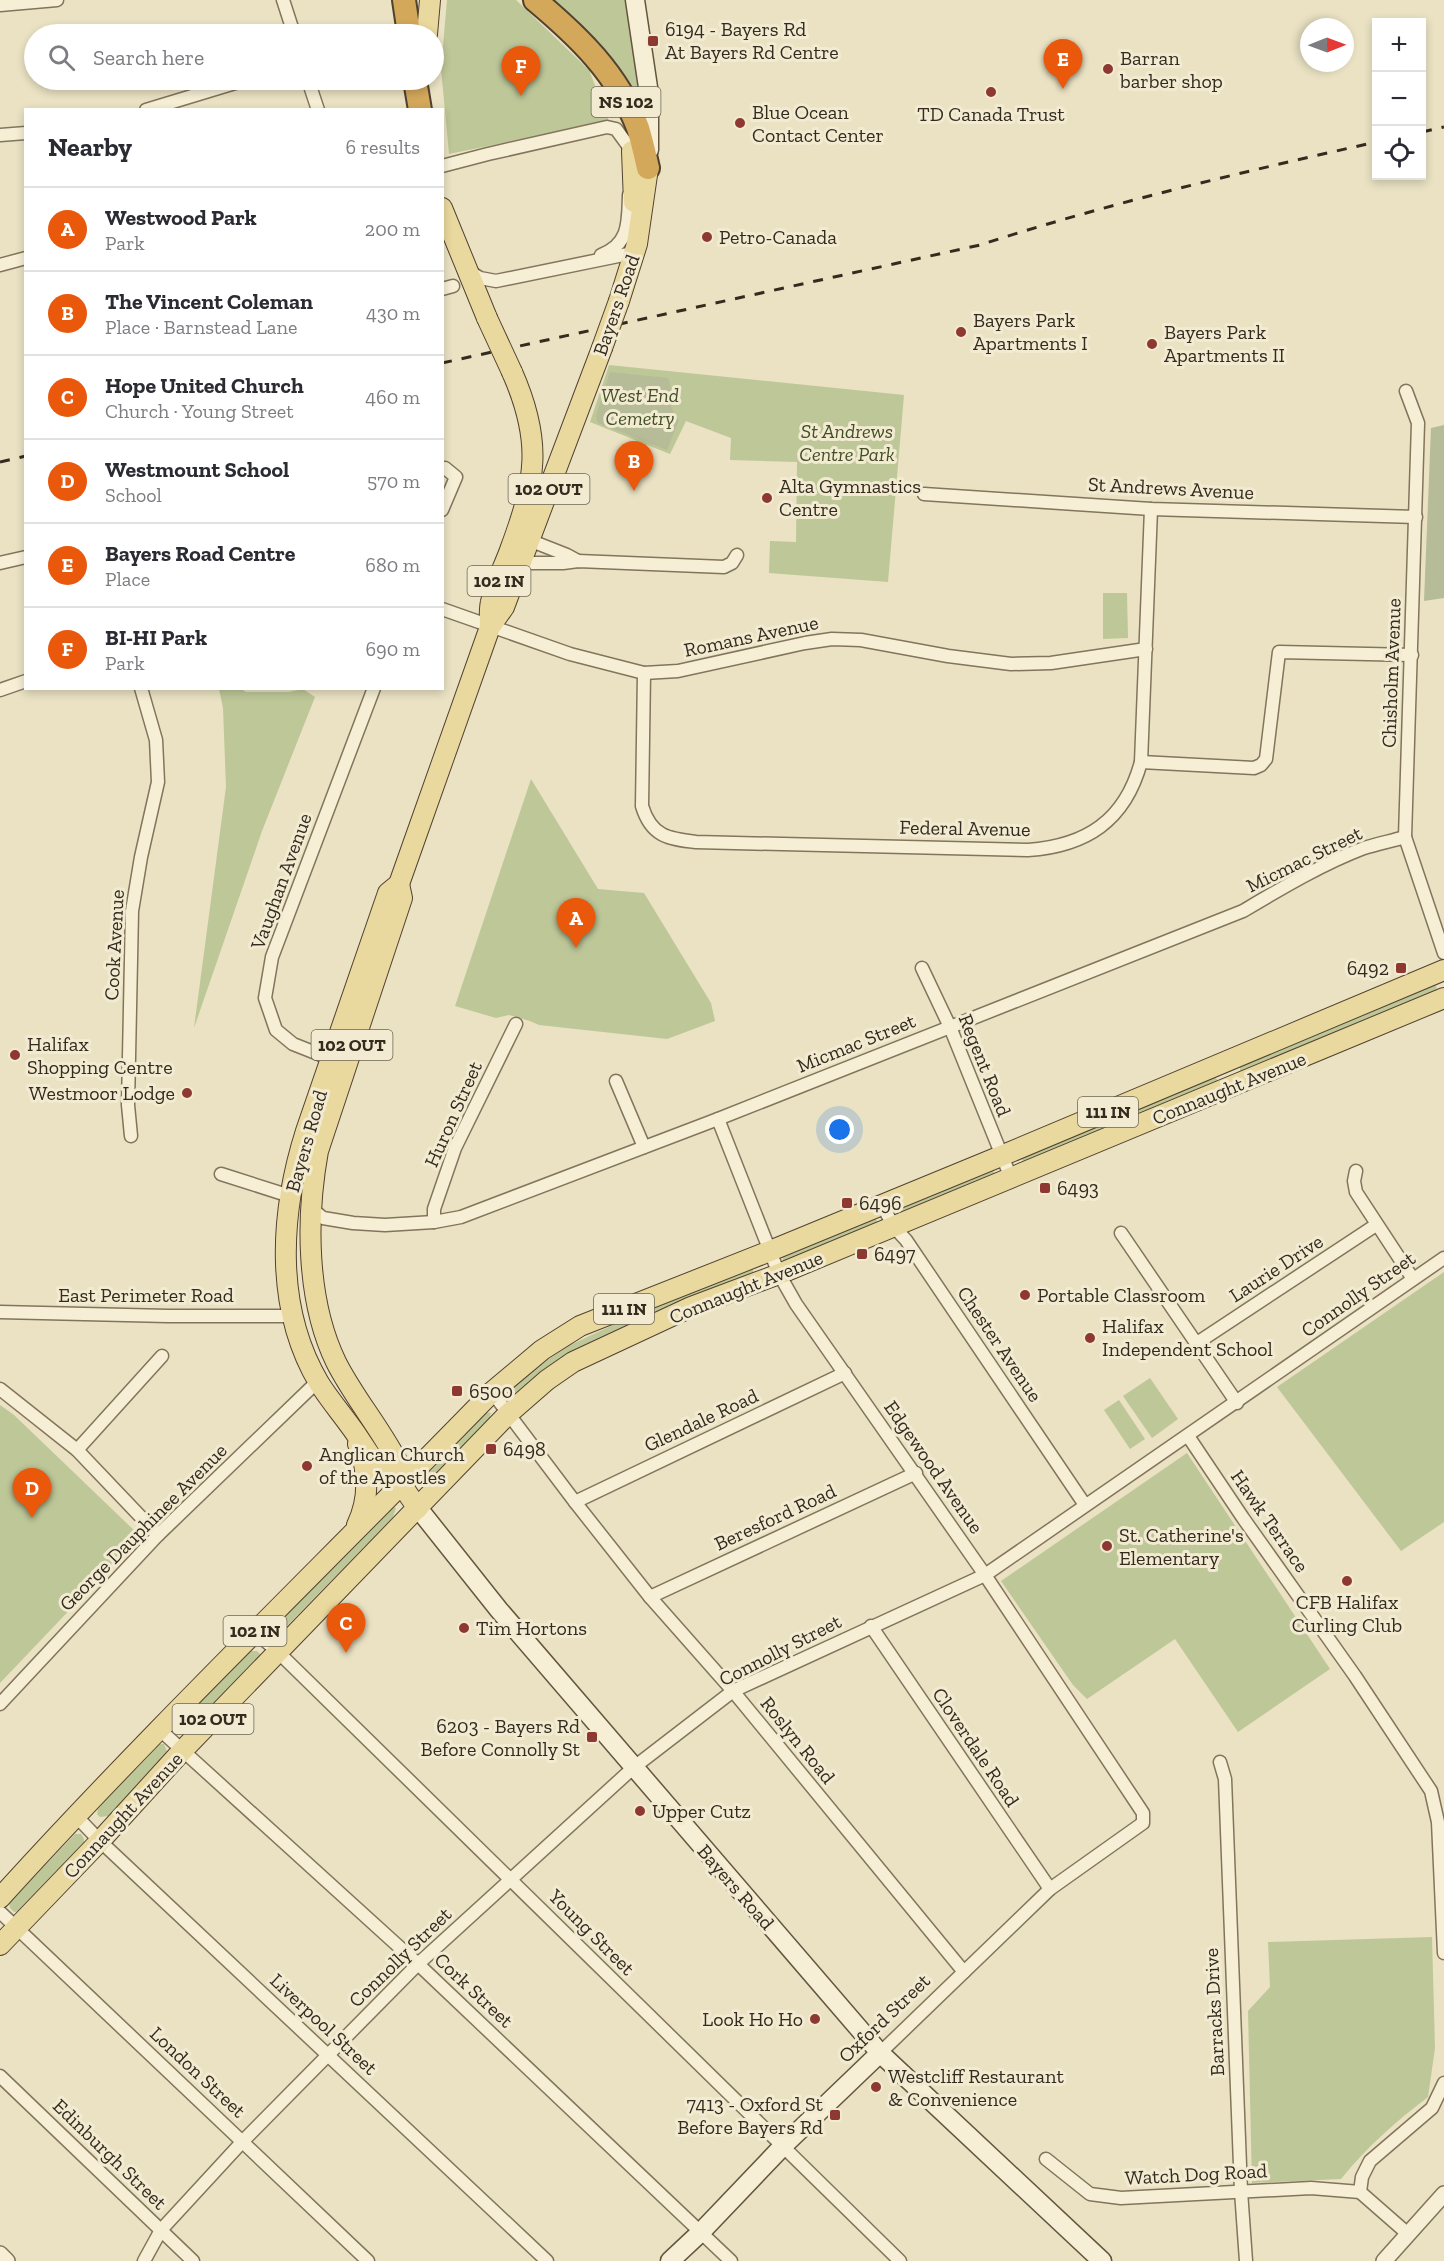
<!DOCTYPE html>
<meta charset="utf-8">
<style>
body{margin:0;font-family:"Zilla Slab",serif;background:#f2f2f3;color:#2b2b33}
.controls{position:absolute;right:18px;top:18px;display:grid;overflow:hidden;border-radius:0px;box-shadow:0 3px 9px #0003}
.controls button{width:54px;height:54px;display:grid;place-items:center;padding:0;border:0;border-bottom:2px solid #e1e1e2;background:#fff;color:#2b2b33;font:30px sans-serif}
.compass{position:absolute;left:1300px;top:18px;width:54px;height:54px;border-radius:50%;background:#fff;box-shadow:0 3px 9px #0003;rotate:89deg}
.you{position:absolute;left:840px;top:1130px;width:21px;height:21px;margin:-15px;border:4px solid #fff;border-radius:50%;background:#1a73e8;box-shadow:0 0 0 9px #1a73e833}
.badge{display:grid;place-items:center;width:39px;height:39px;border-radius:50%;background:#ea580c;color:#fff;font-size:20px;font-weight:700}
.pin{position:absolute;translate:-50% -50px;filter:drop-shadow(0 2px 3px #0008)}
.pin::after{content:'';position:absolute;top:32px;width:21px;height:18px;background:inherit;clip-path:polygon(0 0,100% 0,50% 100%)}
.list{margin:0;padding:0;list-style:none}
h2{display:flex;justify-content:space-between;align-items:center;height:78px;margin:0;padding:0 24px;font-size:26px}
h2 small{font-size:20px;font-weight:400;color:#7c7c81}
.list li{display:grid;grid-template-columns:39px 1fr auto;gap:18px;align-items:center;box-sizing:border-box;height:84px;padding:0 24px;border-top:2px solid #e1e1e2}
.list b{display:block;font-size:22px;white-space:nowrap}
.list p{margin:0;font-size:20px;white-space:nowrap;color:#7c7c81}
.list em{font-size:20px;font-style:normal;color:#7c7c81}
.icon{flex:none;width:33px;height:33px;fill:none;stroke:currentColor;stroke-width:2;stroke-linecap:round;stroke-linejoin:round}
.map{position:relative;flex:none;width:1444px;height:2261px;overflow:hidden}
.search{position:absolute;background:#fff;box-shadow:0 3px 9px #0003;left:24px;top:24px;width:420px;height:66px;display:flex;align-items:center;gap:15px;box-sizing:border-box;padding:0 21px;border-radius:33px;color:#7c7c81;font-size:22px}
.panel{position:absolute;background:#fff;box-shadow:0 3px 9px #0003;left:24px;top:108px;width:420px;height:582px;border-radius:0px}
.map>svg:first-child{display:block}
.green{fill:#bec798}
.cemetery{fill:#b5bc97}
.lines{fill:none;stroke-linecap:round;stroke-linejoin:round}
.minor-casing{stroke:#83745c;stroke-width:15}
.tertiary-casing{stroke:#83745c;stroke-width:18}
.secondary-casing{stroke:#65553f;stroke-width:21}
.primary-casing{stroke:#514230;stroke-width:22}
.motorway-casing{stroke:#514230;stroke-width:26}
.minor{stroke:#f6efd6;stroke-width:12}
.tertiary{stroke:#f6efd6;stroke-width:15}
.secondary{stroke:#f6efd6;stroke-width:18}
.primary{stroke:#ead99e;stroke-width:20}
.motorway{stroke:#d3a85b;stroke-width:22}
.rail{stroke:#342b1e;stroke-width:3;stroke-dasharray:10 10;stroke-linecap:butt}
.primary-bridge-casing{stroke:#514230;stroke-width:22;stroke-linecap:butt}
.primary-bridge{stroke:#ead99e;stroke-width:20}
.poi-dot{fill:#8d3831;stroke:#f2ebd2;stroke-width:2}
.labels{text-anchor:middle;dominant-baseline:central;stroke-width:6;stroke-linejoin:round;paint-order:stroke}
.shield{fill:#f2ebd2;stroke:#6d6554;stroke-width:1.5}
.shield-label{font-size:18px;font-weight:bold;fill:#342b1e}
.poi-label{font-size:20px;fill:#342b1e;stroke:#f2ebd2;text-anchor:start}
.street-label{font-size:20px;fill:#342b1e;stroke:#f2ebd2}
.park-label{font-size:20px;font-style:italic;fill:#414f27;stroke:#f2ebd2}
</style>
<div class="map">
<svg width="1444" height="2261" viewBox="0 0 1444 2261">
<rect width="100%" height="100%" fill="#eae2c3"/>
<!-- green -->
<g class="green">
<polygon points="447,0 516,0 589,70 609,121 449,154 441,69"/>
<polygon points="547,0 629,0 643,98 643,125"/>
<polygon points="609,365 904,395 888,582 769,573 770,541 796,542 797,462 730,460 731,438 686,421 670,454 590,422"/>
<polygon points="1103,593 1127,593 1128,638 1103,639"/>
<polygon points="219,689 241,689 246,692 289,692 303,689 315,697 262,831 194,1028 226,787 223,708"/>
<polygon points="531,779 598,889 644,893 711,1003 715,1021 667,1039 539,1025 530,1021 509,1015 496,1018 455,1006"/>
<polygon points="1432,984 1436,985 1437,992 1240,1072 1240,1066"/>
<polygon points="1214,1076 1220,1083 1025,1166 1021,1157"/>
<polygon points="991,1169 997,1175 898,1215 896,1211 899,1207"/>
<polygon points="875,1218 878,1223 786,1263 783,1260 782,1256"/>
<polygon points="749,1267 753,1267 753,1275 514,1397 510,1398 506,1396 505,1390 509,1386 568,1346 615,1324"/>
<polygon points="1444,1272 1444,1522 1401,1551 1277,1387"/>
<polygon points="1150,1378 1178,1419 1152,1438 1123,1396"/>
<polygon points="1119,1400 1145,1439 1130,1449 1104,1410"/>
<polygon points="0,1405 14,1415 140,1536 0,1683"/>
<polygon points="487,1412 491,1413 489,1419 429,1482 425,1477"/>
<polygon points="1187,1453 1330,1669 1238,1732 1175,1639 1087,1699 1073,1685 1001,1581"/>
<polygon points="393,1507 396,1508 393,1517 279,1634 275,1634 272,1631 273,1627 386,1511"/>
<polygon points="251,1651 257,1651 260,1654 260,1658 190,1731 185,1732 180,1729 180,1723"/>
<polygon points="159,1744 164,1744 168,1754 108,1816 100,1817 97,1814 98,1809"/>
<polygon points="75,1834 81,1834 84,1839 84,1844 21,1911 14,1912 10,1908 9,1903"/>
<path d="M1432,1937L1435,2048L1428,2097C1395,2122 1367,2147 1341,2179L1252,2183L1248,2011L1270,1987L1268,1942Z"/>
</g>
<!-- cemetery -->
<g class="cemetery">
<path d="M610,372L668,378C676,398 664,402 679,420L667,450L598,423L596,416Z"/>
<polygon points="1444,425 1444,598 1424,601 1431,428"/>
</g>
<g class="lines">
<!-- minor casing -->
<g class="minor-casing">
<g id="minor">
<polyline points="283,0 294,34"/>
<polyline points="0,5 57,0"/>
<polyline points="308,80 318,110"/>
<polyline points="146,110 245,80"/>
<polyline points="0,135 26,133"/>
<polyline points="442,166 488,154 607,127 616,129 632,151"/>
<path d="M601,255C630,244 628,222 629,195"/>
<polyline points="0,265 26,258"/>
<polyline points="467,270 480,278 496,281 633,253"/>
<polyline points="442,289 453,286"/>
<polyline points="1406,391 1418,423 1405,837 1444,953"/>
<polyline points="442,469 445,468 456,477 442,510"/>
<polyline points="924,494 1151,509 1416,517"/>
<polyline points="529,540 567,555 578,561"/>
<polyline points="0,563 26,557"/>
<polyline points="520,563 563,563 578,561 724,567 732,563 737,555"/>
<polyline points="442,609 570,654 644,673 678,671 805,643 832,639 861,640 948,656 1011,664 1051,663 1146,649"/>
<path d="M644,673L642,806C651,836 668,839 696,842L1028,850C1086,846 1125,821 1141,762L1151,509"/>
<polyline points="0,690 26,681"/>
<polyline points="1141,762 1254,768 1261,765 1266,759 1279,652 1412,655"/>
<polyline points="922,968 950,1027 1011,1178"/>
<polyline points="331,1059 293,1044 276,1030 265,998 272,957 374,688"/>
<polyline points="616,1081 644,1147"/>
<polyline points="718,1119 779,1274 796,1304 985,1575 1143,1813 1143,1823 1050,1889 880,2053"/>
<polyline points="131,1136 128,1105 132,911 141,857 158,782 156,740 141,688"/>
<polyline points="1356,1171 1354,1181 1356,1192 1413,1279"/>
<polyline points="221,1174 290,1196"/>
<polyline points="882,1205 894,1227 906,1240 1085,1505"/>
<path d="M311,1208L323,1218L353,1223L385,1225L434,1222L461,1217L718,1119L1243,911C1282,888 1322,864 1364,848C1377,844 1391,841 1405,837"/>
<polyline points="434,1222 434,1209 455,1148 516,1024"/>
<polyline points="1121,1233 1237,1403"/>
<polyline points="0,1312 168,1316 293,1316"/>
<polyline points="1197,1343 1376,1225"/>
<polyline points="0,1389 77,1450 158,1535"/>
<polyline points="492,1392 575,1502 650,1597 733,1691 964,1972"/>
<polyline points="1188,1436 1243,1518 1355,1676 1431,1791 1438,1822 1444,1953"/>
<polyline points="77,1450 162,1356"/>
<polyline points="575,1502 845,1373"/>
<polyline points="650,1597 916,1473"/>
<polyline points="871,1626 1050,1889"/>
<polyline points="255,1632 277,1651 900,2261"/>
<polyline points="0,1704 158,1535 318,1381"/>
<polyline points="159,1729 418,1964 731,2261"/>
<polyline points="1220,1762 1225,1779 1241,2191 1246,2261"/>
<polyline points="75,1815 100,1841 547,2261"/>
<polyline points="0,1912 368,2261"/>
<polyline points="0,2076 193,2261"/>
<polyline points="1046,2159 1090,2194 1121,2198 1311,2188 1360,2192"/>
<polyline points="1408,2234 1360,2192 1362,2177 1370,2161 1432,2108 1444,2083"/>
<polyline points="144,2261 161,2230 243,2141 418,1964 633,1768 733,1691 985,1575 1444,1258"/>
</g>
</g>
<!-- tertiary casing -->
<g class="tertiary-casing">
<g id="tertiary">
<polyline points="0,2254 7,2261"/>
<polyline points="1384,2261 1444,2194"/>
</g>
</g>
<!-- secondary casing -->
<g class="secondary-casing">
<g id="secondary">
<polyline points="635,0 649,94 649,150"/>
<polyline points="418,1508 499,1610 880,2053 1102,2261"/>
<polyline points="670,2261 701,2232 783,2146 880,2053"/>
</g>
</g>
<!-- primary casing -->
<g class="primary-casing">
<g id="primary">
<polyline points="427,34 430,0"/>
<polyline points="632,151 634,202"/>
<polyline points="442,208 487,318"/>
<polyline points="619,301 637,244 648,168"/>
<path d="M490,626C490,618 489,610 491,602C494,585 504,567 510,550C536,480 543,442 512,372"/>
<path d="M399,884L402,898L318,1151C306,1217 306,1300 336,1362C353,1396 378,1425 396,1459C401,1467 399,1477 403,1485C406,1493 413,1501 418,1508"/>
<path d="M402,1484C397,1481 391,1479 386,1475C375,1466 361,1440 351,1427C341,1413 329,1399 319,1383C274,1307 280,1213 306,1131L388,893L399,884L490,627L504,607L602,348"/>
<path d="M357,1525C370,1498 369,1472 358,1444"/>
<path d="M0,1898C158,1724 328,1561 492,1392L542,1350L580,1326L770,1251L1001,1156L1444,970"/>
<polyline points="0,1945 100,1841 182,1751 508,1414 547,1380 573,1362 691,1307 779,1274 1444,998"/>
</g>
</g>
<!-- motorway casing -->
<g class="motorway-casing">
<g id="motorway">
<polyline points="404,0 409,34"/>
<path d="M535,0C578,36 618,74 638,128C642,141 645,155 648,168"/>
<polyline points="415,80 420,110"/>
</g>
</g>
<!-- minor -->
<use href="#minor" class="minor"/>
<!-- tertiary -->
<use href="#tertiary" class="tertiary"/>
<!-- secondary -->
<use href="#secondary" class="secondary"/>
<!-- primary -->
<use href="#primary" class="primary"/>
<!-- motorway -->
<use href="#motorway" class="motorway"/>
<!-- rail -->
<g class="rail">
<polyline points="1422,132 1444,127"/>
<path d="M442,363L980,245C1109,203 1243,172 1376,142"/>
<polyline points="0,462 26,456"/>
</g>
<!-- primary-bridge casing -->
<g class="primary-bridge-casing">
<g id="primary-bridge">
<polyline points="487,318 512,372"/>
<polyline points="602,348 619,301"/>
</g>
</g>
<!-- primary-bridge -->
<use href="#primary-bridge" class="primary-bridge"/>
</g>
<!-- markers -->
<g class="poi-dot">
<rect x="647" y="35" width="12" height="12" rx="3"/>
<circle cx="1108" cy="69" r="6"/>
<circle cx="991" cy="92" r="6"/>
<circle cx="740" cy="123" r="6"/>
<circle cx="707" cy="237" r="6"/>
<circle cx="961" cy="332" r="6"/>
<circle cx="1152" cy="344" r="6"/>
<circle cx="767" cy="498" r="6"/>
<rect x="1395" y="962" width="12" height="12" rx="3"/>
<circle cx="15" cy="1055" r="6"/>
<circle cx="187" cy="1093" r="6"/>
<rect x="1039" y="1182" width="12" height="12" rx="3"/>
<rect x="841" y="1197" width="12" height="12" rx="3"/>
<rect x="856" y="1248" width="12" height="12" rx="3"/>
<circle cx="1025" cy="1295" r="6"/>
<circle cx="1090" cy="1338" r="6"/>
<rect x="451" y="1385" width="12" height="12" rx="3"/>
<rect x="485" y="1443" width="12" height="12" rx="3"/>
<circle cx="307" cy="1466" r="6"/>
<circle cx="1107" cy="1546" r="6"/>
<circle cx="1347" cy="1581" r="6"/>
<circle cx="464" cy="1628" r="6"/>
<rect x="586" y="1731" width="12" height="12" rx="3"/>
<circle cx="640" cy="1811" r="6"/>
<circle cx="815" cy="2019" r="6"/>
<circle cx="876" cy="2087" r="6"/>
<rect x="829" y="2109" width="12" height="12" rx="3"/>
</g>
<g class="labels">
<!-- shield labels -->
<g class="shield">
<rect x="591.5" y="87" width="69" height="30" rx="4.5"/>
<rect x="508.5" y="474" width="81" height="30" rx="4.5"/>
<rect x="467.5" y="566" width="63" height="30" rx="4.5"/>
<rect x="311.5" y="1030" width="81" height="30" rx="4.5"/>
<rect x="1078" y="1097" width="60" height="30" rx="4.5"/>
<rect x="594" y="1294" width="60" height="30" rx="4.5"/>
<rect x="223.5" y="1616" width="63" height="30" rx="4.5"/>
<rect x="172.5" y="1704" width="81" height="30" rx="4.5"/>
</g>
<g class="shield-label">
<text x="626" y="102">NS 102</text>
<text x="549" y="489">102 OUT</text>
<text x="499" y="581">102 IN</text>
<text x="352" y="1045">102 OUT</text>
<text x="1108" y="1112">111 IN</text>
<text x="624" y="1309">111 IN</text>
<text x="255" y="1631">102 IN</text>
<text x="213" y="1719">102 OUT</text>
</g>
<!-- poi labels -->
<g class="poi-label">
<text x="665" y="29">6194 - Bayers Rd<tspan x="665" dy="23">At Bayers Rd Centre</tspan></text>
<text x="1120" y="58">Barran<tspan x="1120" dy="23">barber shop</tspan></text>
<text x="752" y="112">Blue Ocean<tspan x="752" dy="23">Contact Center</tspan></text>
<text x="991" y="114" text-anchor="middle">TD Canada Trust</text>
<text x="719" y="237">Petro-Canada</text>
<text x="973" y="320">Bayers Park<tspan x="973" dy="23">Apartments I</tspan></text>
<text x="1164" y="332">Bayers Park<tspan x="1164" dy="23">Apartments II</tspan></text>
<text x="779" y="486">Alta Gymnastics<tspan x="779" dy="23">Centre</tspan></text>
<text x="1389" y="968" text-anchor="end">6492</text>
<text x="27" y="1044">Halifax<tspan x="27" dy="23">Shopping Centre</tspan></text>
<text x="175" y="1093" text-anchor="end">Westmoor Lodge</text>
<text x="1057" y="1188">6493</text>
<text x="859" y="1203">6496</text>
<text x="874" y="1254">6497</text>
<text x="1037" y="1295">Portable Classroom</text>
<text x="1102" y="1326">Halifax<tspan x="1102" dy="23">Independent School</tspan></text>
<text x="469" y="1391">6500</text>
<text x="503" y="1449">6498</text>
<text x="319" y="1454">Anglican Church<tspan x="319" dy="23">of the Apostles</tspan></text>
<text x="1119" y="1535">St. Catherine's<tspan x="1119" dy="23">Elementary</tspan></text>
<text x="1347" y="1602" text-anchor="middle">CFB Halifax<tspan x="1347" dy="23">Curling Club</tspan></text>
<text x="476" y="1628">Tim Hortons</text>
<text x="580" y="1726" text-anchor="end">6203 - Bayers Rd<tspan x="580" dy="23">Before Connolly St</tspan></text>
<text x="652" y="1811">Upper Cutz</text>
<text x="803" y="2019" text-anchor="end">Look Ho Ho</text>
<text x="888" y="2076">Westcliff Restaurant<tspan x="888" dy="23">&amp; Convenience</tspan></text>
<text x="823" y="2104" text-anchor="end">7413 - Oxford St<tspan x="823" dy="23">Before Bayers Rd</tspan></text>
</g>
<!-- street labels -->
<g class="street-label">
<text transform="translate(616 305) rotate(-71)">Bayers Road</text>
<text transform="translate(1171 488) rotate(3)">St Andrews Avenue</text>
<text transform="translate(751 636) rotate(-12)">Romans Avenue</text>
<text transform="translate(1391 673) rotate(-88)">Chisholm Avenue</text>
<text transform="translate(965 828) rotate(1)">Federal Avenue</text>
<text transform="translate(1304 859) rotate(-26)">Micmac Street</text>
<text transform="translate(281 881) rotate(-70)">Vaughan Avenue</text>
<text transform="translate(114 945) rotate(-87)">Cook Avenue</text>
<text transform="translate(856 1043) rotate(-22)">Micmac Street</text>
<text transform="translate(985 1065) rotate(68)">Regent Road</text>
<text transform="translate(1229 1088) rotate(-22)">Connaught Avenue</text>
<text transform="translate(453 1114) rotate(-66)">Huron Street</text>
<text transform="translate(306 1141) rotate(-74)">Bayers Road</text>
<text transform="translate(1276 1268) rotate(-33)">Laurie Drive</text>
<text transform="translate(746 1287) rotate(-22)">Connaught Avenue</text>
<text transform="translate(1358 1294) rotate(-35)">Connolly Street</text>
<text x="146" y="1295">East Perimeter Road</text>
<text transform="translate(1000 1344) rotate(56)">Chester Avenue</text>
<text transform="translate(701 1420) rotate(-25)">Glendale Road</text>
<text transform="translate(934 1467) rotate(55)">Edgewood Avenue</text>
<text transform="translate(775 1517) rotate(-25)">Beresford Road</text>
<text transform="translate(1270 1521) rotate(55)">Hawk Terrace</text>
<text transform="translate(143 1527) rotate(-45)">George Dauphinee Avenue</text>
<text transform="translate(780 1650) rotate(-27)">Connolly Street</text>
<text transform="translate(798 1740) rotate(51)">Roslyn Road</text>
<text transform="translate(976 1747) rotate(56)">Cloverdale Road</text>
<text transform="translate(123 1815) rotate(-47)">Connaught Avenue</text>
<text transform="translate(736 1887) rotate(49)">Bayers Road</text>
<text transform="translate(592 1932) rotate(45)">Young Street</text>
<text transform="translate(400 1957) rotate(-44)">Connolly Street</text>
<text transform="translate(474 1990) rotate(43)">Cork Street</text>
<text transform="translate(1214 2012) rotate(-93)">Barracks Drive</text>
<text transform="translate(884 2018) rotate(-44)">Oxford Street</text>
<text transform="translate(324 2024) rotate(43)">Liverpool Street</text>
<text transform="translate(198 2072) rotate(43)">London Street</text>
<text transform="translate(110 2154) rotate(44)">Edinburgh Street</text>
<text transform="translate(1196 2174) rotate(-3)">Watch Dog Road</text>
</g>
<!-- park labels -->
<g class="park-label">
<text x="640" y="395">West End<tspan x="640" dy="23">Cemetry</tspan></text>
<text x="847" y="431">St Andrews<tspan x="847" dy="23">Centre Park</tspan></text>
</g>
</g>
</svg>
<div class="controls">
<button>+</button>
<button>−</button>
<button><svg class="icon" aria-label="locate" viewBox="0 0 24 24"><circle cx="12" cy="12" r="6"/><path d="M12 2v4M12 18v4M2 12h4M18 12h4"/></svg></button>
</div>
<svg class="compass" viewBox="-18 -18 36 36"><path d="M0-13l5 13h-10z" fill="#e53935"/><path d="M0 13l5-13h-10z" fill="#7c7c81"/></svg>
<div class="you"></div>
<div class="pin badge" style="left:576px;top:948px">A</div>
<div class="pin badge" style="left:634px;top:491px">B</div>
<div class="pin badge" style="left:346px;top:1653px">C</div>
<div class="pin badge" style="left:32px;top:1518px">D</div>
<div class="pin badge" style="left:1063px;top:89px">E</div>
<div class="pin badge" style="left:521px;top:96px">F</div>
<div class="search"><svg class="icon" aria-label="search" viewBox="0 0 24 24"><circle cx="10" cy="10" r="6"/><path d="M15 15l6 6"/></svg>Search here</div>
<section class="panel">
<h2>Nearby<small>6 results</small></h2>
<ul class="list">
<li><span class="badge">A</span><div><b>Westwood Park</b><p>Park</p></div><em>200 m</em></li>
<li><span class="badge">B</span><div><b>The Vincent Coleman</b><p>Place · Barnstead Lane</p></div><em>430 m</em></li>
<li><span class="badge">C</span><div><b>Hope United Church</b><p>Church · Young Street</p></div><em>460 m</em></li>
<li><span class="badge">D</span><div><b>Westmount School</b><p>School</p></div><em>570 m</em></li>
<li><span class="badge">E</span><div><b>Bayers Road Centre</b><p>Place</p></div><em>680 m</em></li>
<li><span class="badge">F</span><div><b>BI-HI Park</b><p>Park</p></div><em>690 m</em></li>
</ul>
</section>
</div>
